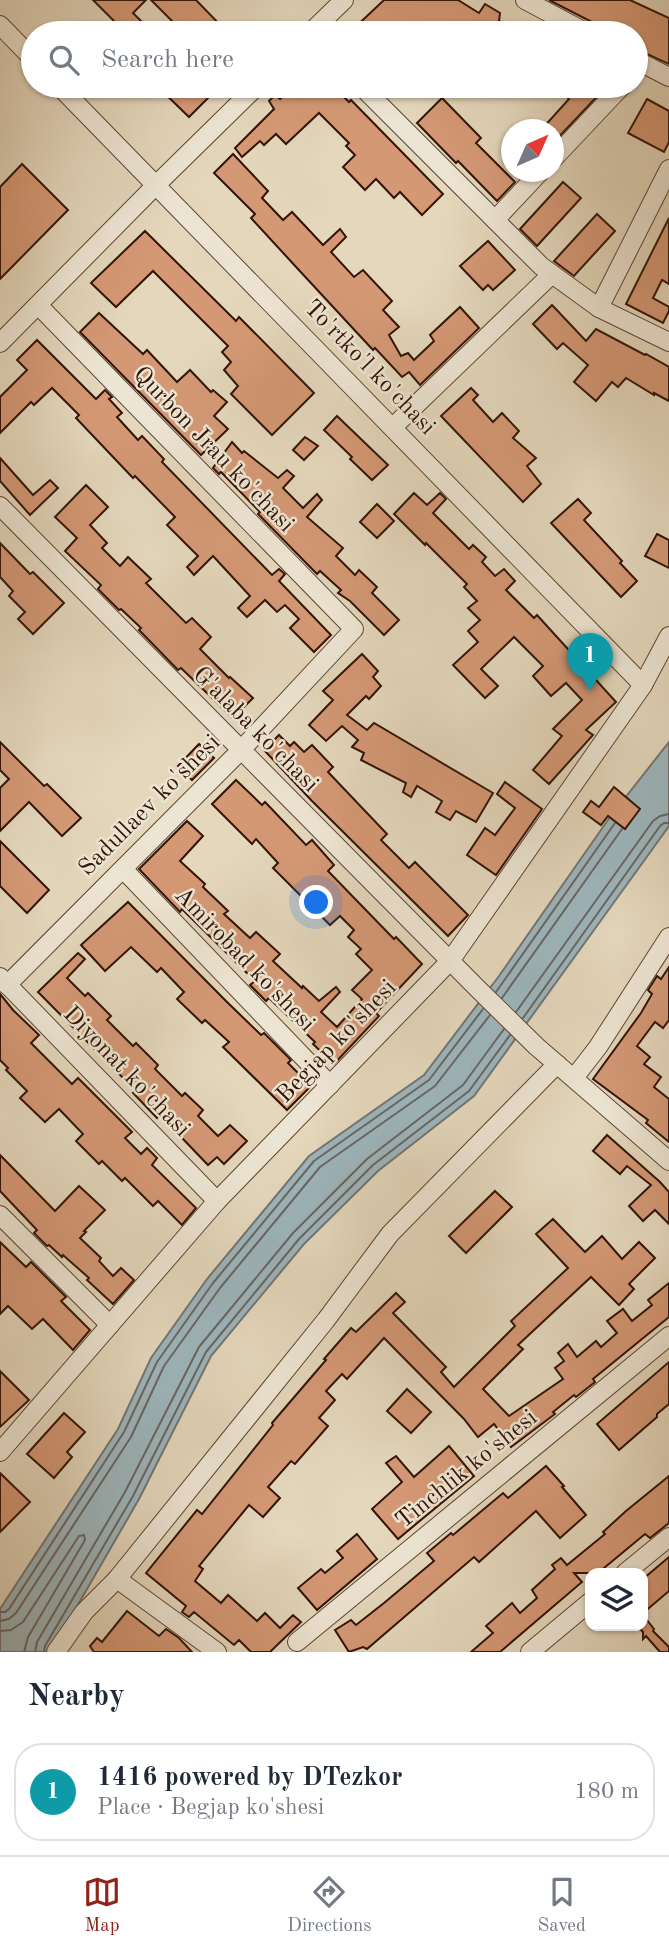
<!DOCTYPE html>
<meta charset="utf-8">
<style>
body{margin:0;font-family:"Old Standard TT",serif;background:#f6f6f7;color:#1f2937}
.controls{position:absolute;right:21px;bottom:21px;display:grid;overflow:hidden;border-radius:14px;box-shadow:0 2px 5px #0004}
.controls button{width:63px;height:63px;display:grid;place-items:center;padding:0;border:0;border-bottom:2px solid #e0e1e3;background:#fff;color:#1f2937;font:35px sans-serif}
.compass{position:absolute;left:501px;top:119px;width:63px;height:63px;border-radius:50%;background:#fff;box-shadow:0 2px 5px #0004;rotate:45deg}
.you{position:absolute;left:317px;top:903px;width:24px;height:24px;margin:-18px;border:5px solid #fff;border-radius:50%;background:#1a73e8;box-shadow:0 0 0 10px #1a73e833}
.badge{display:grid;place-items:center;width:46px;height:46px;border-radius:50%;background:#8f2418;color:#fff;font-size:23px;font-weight:700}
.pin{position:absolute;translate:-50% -58px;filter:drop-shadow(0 2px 4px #0008)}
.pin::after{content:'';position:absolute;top:37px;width:24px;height:21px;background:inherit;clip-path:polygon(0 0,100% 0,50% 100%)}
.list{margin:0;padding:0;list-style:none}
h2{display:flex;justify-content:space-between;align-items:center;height:91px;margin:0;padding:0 28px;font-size:30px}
h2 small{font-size:23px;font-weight:400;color:#747a83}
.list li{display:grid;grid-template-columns:46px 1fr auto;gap:21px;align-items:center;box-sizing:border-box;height:98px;margin:0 14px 14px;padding:0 14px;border:2px solid #e0e1e3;border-radius:28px}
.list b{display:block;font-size:26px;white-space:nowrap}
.list p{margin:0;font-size:23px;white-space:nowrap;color:#747a83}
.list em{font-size:23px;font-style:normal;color:#747a83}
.icon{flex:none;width:38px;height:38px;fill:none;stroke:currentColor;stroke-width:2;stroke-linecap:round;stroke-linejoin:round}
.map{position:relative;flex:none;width:669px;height:1652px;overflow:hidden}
.search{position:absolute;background:#fff;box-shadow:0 2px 5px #0004;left:21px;right:21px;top:21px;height:77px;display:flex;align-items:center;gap:18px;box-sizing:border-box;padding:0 24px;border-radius:38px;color:#747a83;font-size:26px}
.sheet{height:203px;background:#fff}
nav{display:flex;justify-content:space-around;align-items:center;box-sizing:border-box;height:98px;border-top:2px solid #e0e1e3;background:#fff;font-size:19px;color:#747a83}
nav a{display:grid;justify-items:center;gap:4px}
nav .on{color:#8f2418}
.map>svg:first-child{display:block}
.water{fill:#9db6bd;stroke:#727574;stroke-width:2}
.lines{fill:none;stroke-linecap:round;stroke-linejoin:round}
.shore{stroke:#686562;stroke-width:2}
.building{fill:#d49875;stroke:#321406;stroke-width:2}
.minor-casing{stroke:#5e4534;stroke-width:20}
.minor{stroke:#ede5d3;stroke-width:18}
.labels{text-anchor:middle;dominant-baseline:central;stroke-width:5;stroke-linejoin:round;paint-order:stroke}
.street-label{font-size:24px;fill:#321406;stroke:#ede5d3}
</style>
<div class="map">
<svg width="669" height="1652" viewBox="0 0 669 1652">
<rect width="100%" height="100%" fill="#e4d7bc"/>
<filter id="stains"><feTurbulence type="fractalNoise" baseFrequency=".00286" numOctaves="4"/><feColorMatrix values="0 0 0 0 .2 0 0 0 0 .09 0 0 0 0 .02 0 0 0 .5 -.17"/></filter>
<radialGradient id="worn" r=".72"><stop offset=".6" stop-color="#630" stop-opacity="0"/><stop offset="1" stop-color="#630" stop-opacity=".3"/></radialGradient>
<!-- water -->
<polygon class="water" points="669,742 669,826 659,840 474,1096 378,1171 304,1244 211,1356 139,1499 57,1641 49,1652 0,1652 0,1609 118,1429 151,1358 207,1279 309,1156 424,1075 499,976 610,817"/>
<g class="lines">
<!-- shore -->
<g class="shore">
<polyline points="496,992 615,823"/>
<polyline points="502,998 622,829"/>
<polyline points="516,1012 653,821 660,816 669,814"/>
<polyline points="523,1018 660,826 664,823 669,823"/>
<polyline points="0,1612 5,1612 9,1609 124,1432 157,1362 213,1283 314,1161 429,1080 483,1009"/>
<polyline points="0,1621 9,1619 16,1613 131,1437 164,1366 220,1288 320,1167 435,1086 490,1015"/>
<polyline points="0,1631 11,1630 23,1622 79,1536 84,1535 85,1540 28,1637 24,1652"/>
<polyline points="35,1652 37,1642 125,1492 199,1347 293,1233 367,1159 463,1085 504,1029"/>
<polyline points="44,1652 45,1646 133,1496 206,1352 299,1239 373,1165 469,1091 510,1035"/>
</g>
</g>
<!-- building -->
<g class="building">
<polygon points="93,0 146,0 133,13 153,33 113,33 120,27"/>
<polygon points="151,0 196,0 228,33 184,33"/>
<polygon points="384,0 458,0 479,13 485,4 500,13 499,21 522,33 349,33"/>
<polygon points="549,0 630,0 669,18 669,64 636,49 636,33 602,33 598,31 592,22"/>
<polygon points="157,86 206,86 213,93 189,117"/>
<polygon points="295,86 333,86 349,102 351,100 443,194 422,215 400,192 394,198 376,179 365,190 343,167 355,155 346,146 349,143 319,113 286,144 276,134 264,145 260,141 242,157 235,148 274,109 269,101 275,95 280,99"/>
<polygon points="568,86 607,86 554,142 554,130 541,130 569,99 562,92"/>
<polygon points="442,98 481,138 476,143 515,182 497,201 458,161 456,163 417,123"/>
<polygon points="647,99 669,111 669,142 664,152 628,133"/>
<polygon points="233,154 268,191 262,198 283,220 292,212 323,245 340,229 346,237 331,252 354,277 363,270 392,301 383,310 399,327 389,335 401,356 408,353 414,360 434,341 430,335 460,307 479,328 420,385 409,372 402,377 375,348 373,350 297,268 251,218 255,214 214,173"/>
<polygon points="22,164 68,210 0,279 0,187"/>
<polygon points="563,182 581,198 537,246 520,229"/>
<polygon points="597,214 615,231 574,276 554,261"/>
<polygon points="669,218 669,284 662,280 653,298 669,307 669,311 663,323 626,304"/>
<polygon points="145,231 236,321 239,317 314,393 272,435 231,394 238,386 224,370 231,362 222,352 228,346 153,271 116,307 91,283"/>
<polygon points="488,241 515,270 493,290 488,285 483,290 460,266"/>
<polygon points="552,305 586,341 596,329 645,355 646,354 669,367 669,401 654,393 654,395 626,378 618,387 612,382 596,401 574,382 588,365 563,343 557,349 533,324"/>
<polygon points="99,313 143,354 147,350 177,382 190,370 211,392 213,390 227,402 214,416 228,429 201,455 80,332"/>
<polygon points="37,340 96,399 105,390 112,397 109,399 122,413 117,417 138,440 142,436 164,459 162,462 272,575 279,569 285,574 279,581 331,635 314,652 290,628 299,619 285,605 277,612 265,600 247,617 238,608 250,596 213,556 194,575 187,567 198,556 167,525 175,517 135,476 133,478 76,418 79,415 52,388 34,405 31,402 0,433 0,397 27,370 17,360"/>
<polygon points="471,388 478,395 473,400 493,422 502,413 519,431 513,438 536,458 527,466 541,484 523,502 441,416"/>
<polygon points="337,416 388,465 372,480 350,459 352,457 324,430"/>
<polygon points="305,437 318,446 304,460 293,450"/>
<polygon points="232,442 242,453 244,451 278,478 287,470 294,476 283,488 303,508 317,494 322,500 307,517 343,548 336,556 355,575 359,570 377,587 372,593 399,620 384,635 350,601 338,593 341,590 320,571 317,574 258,514 260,512 221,472 219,474 213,468"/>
<polygon points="0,458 33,495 50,480 58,488 30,515 0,481"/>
<polygon points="86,485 108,507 90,525 107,543 102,548 120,566 128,557 151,579 146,583 186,623 192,618 211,637 200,649 229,678 230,677 253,698 233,718 181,668 178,670 139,630 141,628 121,609 119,610 98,589 101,585 65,551 77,538 55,517"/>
<polygon points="414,493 427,505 440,493 446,499 433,513 469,549 473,545 486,557 482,562 495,576 504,569 515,581 506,590 534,618 537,615 616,702 586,730 593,735 549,784 533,770 562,736 553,729 582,700 566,683 551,696 533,676 543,666 514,637 481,669 498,686 485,698 453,665 478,642 468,631 480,620 468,608 477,601 464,587 467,584 426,543 425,545 394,514"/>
<polygon points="578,499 591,513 584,520 622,561 620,563 637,581 621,597 551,523"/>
<polygon points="377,504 394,521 377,538 360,522"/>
<polygon points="657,534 669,540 669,568 645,556"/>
<polygon points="0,543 30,574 33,572 64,603 33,634 18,619 25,612 9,596 13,591 0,577"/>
<polygon points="362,654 378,671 373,677 381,686 369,699 366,696 347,715 367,730 374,723 493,793 476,822 456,811 450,820 436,812 442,801 417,786 411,797 403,792 406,783 361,760 364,753 352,747 358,740 342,726 326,741 309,725 333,700 323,691"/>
<polygon points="279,735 290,746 294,742 304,752 312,745 333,767 328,772 387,834 381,840 409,868 415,862 468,915 448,936 312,801 264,750"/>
<polygon points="0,742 44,786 47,784 81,818 62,836 29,802 0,831 0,788 9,779 0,770"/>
<polygon points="199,744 214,758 192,780 178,766"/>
<polygon points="236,780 262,805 265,802 306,845 312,840 334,865 328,871 394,939 396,937 422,964 376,1013 379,1016 334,1064 313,1044 315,1042 269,998 266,1001 250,985 255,981 182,909 180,912 139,869 187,821 203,836 180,861 205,884 203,887 228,911 224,914 250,938 256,932 280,954 273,961 302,988 303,986 319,1001 336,987 340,992 321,1012 337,1027 362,999 352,990 372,970 356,954 361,949 348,937 354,930 340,916 330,925 273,868 278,863 256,839 252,844 212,804"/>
<polygon points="505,782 542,809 496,875 467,855 485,828 495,835 515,808 497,794"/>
<polygon points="614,787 640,809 625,829 608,816 601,825 583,812 591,801 599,807"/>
<polygon points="0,841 49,890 27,913 0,886"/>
<polygon points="128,902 226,1001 261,1035 264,1033 291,1060 288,1063 311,1086 287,1110 223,1047 229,1042 205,1020 202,1023 177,999 184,992 161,968 157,972 131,947 105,971 81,945"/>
<polygon points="78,953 85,959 67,978 85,996 88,993 111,1016 107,1020 133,1046 136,1043 158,1065 155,1069 182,1096 185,1093 203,1110 198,1116 218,1136 230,1125 247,1141 224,1164 217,1157 208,1165 160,1115 157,1118 133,1093 136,1091 38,992"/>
<polygon points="669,967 669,1020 663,1028 655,1022 637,1046 650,1057 644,1064 661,1077 654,1087 669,1099 669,1142 646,1123 648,1120 593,1079 641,1013 652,994 648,990 657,976 661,979"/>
<polygon points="0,994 13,1010 39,1035 31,1043 72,1084 78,1078 132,1132 125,1138 141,1154 147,1148 157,1158 152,1165 196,1208 182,1225 158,1201 153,1206 125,1178 122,1181 102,1161 99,1164 76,1141 83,1134 59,1109 45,1122 20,1098 27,1091 6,1070 8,1068 0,1060"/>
<polygon points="607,1135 660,1182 669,1192 669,1224 655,1210 643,1221 629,1206 651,1185 627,1166 620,1174 593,1151"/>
<polygon points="0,1155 55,1211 79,1186 105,1210 84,1231 86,1232 80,1238 101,1258 99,1261 113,1276 121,1268 134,1280 113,1304 87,1280 89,1278 63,1255 62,1257 49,1245 47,1246 34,1233 37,1230 0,1191"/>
<polygon points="495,1191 512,1207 466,1253 449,1236"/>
<polygon points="553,1219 585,1252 602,1236 622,1259 639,1242 655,1258 629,1284 634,1289 619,1305 591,1277 518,1345 523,1349 483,1389 509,1416 563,1379 555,1368 564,1361 558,1353 568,1344 577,1357 596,1341 601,1347 617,1333 607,1321 623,1309 632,1321 652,1305 648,1300 669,1283 669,1317 593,1379 595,1382 576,1397 574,1395 553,1412 555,1414 511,1447 494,1424 478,1437 464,1419 384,1338 347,1379 342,1374 326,1391 335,1400 319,1418 328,1426 295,1464 291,1461 268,1487 280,1498 263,1517 249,1505 199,1566 203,1569 195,1581 221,1603 228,1595 257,1621 265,1613 280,1628 293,1615 301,1622 270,1652 251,1652 239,1640 234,1645 194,1612 189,1617 182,1612 186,1606 146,1573 197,1510 202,1514 273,1425 272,1423 326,1360 324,1359 351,1328 356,1332 396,1293 405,1302 393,1313 446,1367 441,1372 454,1387 515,1326 511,1321 568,1268 536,1234"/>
<polygon points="0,1242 26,1267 31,1262 66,1297 61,1301 90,1330 73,1350 43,1319 32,1329 8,1306 0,1314"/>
<polygon points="669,1362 669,1404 657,1414 657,1417 619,1450 597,1424"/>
<polygon points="0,1371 29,1400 0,1427"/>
<polygon points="407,1389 431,1412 411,1433 387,1411"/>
<polygon points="64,1413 85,1432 67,1452 72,1457 54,1478 27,1454"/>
<polygon points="449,1446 474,1476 398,1539 372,1509 402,1482 386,1463 396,1456 414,1477"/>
<polygon points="546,1466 564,1486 562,1487 586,1515 560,1538 536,1511 479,1562 474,1557 367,1649 363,1647 349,1652 335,1630 351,1620 356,1625 384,1603 434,1561 427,1553 451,1533 453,1535 503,1493 508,1498"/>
<polygon points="0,1473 30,1502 0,1532"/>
<polygon points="669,1476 669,1523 650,1538 645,1534 598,1573 574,1573 582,1582 500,1652 471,1652 493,1633 486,1626 512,1603 520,1613 537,1598 532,1590 555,1569 552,1565 561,1558 567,1565 605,1534 603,1532 626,1511"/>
<polygon points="357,1534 377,1559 317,1610 298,1588 321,1569 325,1573 343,1558 337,1551"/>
<polygon points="669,1557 669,1591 643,1613 643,1579"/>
<polygon points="127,1611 159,1636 166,1629 179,1638 192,1652 94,1652 90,1646 97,1638 102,1642"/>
<polygon points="643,1615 654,1629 653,1631 669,1647 669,1652 660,1652 646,1636 643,1639 643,1632 639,1628 643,1626"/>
</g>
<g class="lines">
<!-- minor casing -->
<g class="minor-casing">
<g id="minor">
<polyline points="525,0 587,33"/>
<polyline points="0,25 33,59"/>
<polyline points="310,33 344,0"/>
<polyline points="636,60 669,77"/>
<polyline points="59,86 643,685"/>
<polyline points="361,86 541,266 599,308 669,342"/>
<polyline points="554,158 622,86"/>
<polyline points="495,220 540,172"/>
<polyline points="599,308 669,169"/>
<polyline points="0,343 156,185 257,86"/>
<polyline points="393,427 552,274"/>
<polyline points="0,506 476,987 536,1046 669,1161"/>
<polyline points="123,869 330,1085"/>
<polyline points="0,977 217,1201"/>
<polyline points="7,985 241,750 354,629 38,305"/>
<polyline points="574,1078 598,1047 669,937"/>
<polyline points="0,1215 110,1325"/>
<polyline points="0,1452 217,1201 450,961 643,685 669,636"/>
<polyline points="625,1573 669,1537"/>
<polyline points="117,1579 217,1652"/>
<polyline points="297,1642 669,1336"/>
<polyline points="56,1652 84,1612 117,1579 326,1320 390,1234 557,1064"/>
<polyline points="530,1652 590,1602"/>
</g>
</g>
<!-- minor -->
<use href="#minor" class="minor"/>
</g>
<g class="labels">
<!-- street labels -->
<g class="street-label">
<text transform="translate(369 368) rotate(46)">To'rtko'l ko'chasi</text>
<text transform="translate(213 450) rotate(46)">Qurbon Jrau ko'chasi</text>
<text transform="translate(255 730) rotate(45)">G'alaba ko'chasi</text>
<text transform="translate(150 806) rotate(-45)">Sadullaev ko'shesi</text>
<text transform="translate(244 960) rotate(46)">Amirobad ko'shesi</text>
<text transform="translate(337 1042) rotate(-46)">Begjap ko'shesi</text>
<text transform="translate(126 1072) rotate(46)">Diyonat ko'chasi</text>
<text transform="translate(467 1470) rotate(-39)">Tinchlik ko'shesi</text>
</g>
</g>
<rect width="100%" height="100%" filter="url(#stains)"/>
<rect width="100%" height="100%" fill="url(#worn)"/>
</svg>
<div class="controls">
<button><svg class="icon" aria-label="layers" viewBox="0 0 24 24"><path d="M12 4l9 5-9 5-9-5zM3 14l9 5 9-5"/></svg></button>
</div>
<svg class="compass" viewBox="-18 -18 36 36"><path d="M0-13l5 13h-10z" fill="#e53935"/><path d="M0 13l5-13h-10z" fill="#747a83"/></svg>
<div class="you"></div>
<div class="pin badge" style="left:590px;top:691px;background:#0f9aa8">1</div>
<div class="search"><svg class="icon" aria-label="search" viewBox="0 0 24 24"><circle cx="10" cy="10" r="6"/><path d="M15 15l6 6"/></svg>Search here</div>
</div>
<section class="sheet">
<h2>Nearby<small></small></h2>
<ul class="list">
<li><span class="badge" style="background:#0f9aa8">1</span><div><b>1416 powered by DTezkor</b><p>Place · Begjap ko'shesi</p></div><em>180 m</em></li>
</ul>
</section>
<nav>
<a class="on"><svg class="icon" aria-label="map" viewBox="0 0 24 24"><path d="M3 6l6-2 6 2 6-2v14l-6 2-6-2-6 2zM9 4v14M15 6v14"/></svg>Map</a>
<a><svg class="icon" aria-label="directions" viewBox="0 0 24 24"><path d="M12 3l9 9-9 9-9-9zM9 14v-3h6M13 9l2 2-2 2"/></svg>Directions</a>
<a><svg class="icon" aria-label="saved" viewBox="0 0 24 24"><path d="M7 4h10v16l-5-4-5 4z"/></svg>Saved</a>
</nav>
